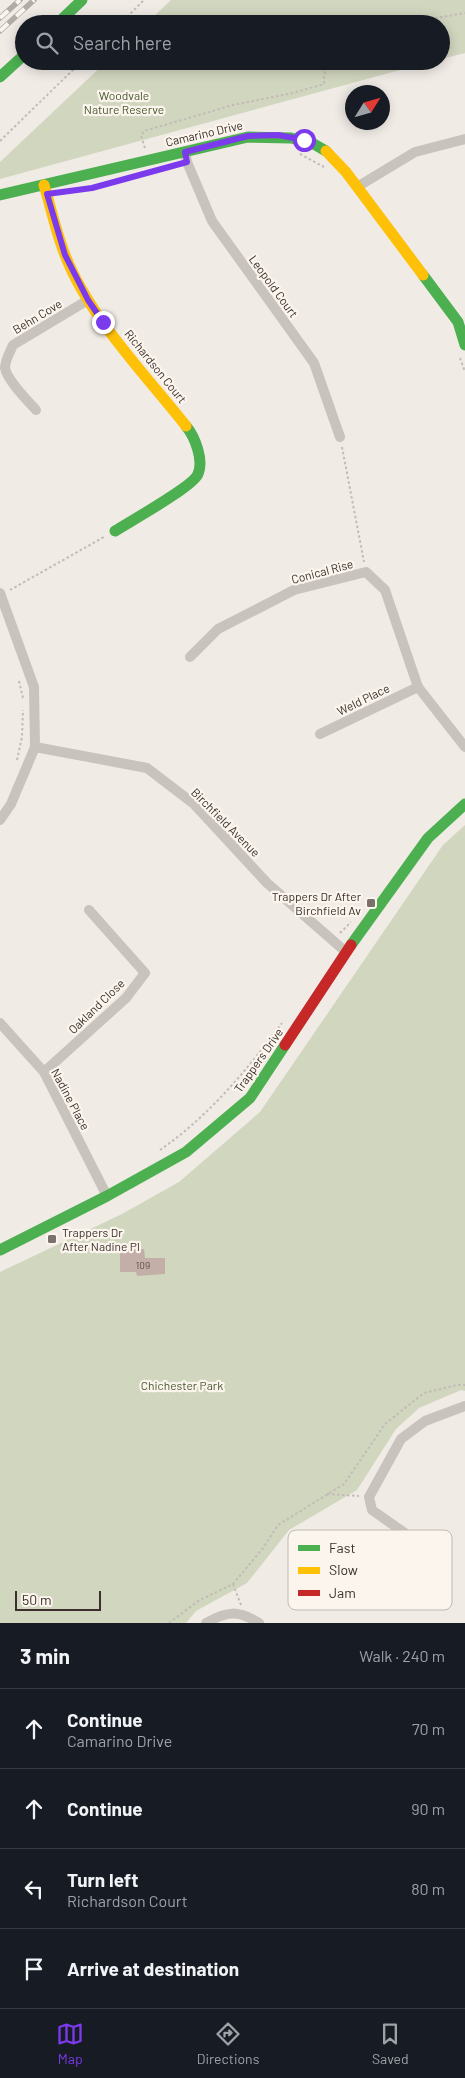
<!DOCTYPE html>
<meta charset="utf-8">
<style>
body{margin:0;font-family:Barlow,sans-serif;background:#242831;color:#f1f3f6}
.compass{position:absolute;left:345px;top:85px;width:45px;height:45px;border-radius:50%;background:#171b24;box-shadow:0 2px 12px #0003;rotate:53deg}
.scale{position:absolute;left:15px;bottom:12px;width:86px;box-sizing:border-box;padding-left:5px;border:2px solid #3b302b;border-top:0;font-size:14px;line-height:18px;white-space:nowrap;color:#3b302b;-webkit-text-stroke:4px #fbf5ee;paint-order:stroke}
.stop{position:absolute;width:15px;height:15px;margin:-11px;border:4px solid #7c3aed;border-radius:50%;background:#fff}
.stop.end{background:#7c3aed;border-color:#fff;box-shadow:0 1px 5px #0008}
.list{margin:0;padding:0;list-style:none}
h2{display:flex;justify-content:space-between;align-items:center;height:65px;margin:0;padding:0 20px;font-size:21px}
h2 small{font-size:16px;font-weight:400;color:#9ea1a6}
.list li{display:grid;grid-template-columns:32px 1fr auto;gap:15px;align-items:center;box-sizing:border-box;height:80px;padding:0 20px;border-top:1px solid #363941}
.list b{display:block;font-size:19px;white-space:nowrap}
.list p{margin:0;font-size:16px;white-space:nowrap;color:#9ea1a6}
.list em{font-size:16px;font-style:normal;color:#9ea1a6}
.icon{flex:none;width:28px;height:28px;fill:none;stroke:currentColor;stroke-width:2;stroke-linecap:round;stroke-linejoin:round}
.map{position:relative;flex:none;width:465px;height:1623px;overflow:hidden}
.search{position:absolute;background:#171b24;box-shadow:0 2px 12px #0003;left:15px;right:15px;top:15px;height:55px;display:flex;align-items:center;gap:12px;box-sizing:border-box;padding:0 18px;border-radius:28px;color:#9ea1a6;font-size:19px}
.sheet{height:385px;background:#171b24}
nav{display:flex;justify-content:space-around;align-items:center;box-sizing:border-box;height:70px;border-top:1px solid #363941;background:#171b24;font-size:14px;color:#9ea1a6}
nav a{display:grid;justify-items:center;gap:2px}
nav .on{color:#7c3aed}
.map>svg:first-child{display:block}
.green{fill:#d1d6bf}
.building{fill:#c3afa7}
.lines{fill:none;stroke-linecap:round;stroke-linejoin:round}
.path{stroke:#c2bbb6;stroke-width:2;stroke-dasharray:2.5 2.5;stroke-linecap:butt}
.street{stroke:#c9c3be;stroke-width:10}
.fast{stroke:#4caf50;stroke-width:11}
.slow{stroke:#ffc107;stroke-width:11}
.jam{stroke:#c62828;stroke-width:11}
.rail-casing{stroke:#b1aca8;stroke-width:5.5}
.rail{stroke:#fbf5ee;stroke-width:4;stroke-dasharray:11;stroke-linecap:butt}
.route{stroke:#7c3aed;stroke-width:6}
.poi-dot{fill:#7a716c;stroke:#fbf5ee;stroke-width:2}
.labels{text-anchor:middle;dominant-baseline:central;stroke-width:4.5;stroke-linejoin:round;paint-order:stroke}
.number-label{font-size:10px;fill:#5d504a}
.park-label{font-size:12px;fill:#4a5a2e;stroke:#fbf5ee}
.street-label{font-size:12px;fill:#3b302b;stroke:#fbf5ee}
.poi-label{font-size:12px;fill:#3b302b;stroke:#fbf5ee;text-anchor:end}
.key{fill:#fbf5ee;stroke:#c1bab4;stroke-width:1}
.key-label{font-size:14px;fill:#3b302b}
</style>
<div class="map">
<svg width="465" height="1623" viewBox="0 0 465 1623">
<rect width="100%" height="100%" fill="#f0ebe5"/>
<!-- green -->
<g class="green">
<polygon points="171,0 465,0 465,53 441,59 441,24 146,24"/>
<polygon points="107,61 433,61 0,179 0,162"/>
<polygon points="465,825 465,1391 461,1390 419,1408 396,1429 357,1490 289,1530 247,1583 196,1611 186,1623 0,1623 0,1272 122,1214 179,1182 260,1112 443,845"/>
</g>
<!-- building -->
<polygon class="building" points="144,1249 145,1258 165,1258 165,1274 137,1276 136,1272 120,1272 120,1250"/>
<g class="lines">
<!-- path -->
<g class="path">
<polyline points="120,24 144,0"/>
<polyline points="421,24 436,18 465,13"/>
<polyline points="0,141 82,61"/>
<polyline points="145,148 141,136 144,131 233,105 293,93 324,84 324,74 332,61"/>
<polyline points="300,154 324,167"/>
<polyline points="460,358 465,372"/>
<polyline points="342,447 364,562"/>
<polyline points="10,590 104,537"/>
<polyline points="19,681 23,698"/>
<polyline points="17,760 22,737 23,710"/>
<polyline points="340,933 351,922"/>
<path d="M160,1150C209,1116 247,1070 282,1023"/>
<polyline points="327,1494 359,1496"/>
<polyline points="233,1584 241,1605"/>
<polyline points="169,1623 198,1601 233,1584 263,1548 278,1525 344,1484 385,1424 424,1393 457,1385 465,1385"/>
</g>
<!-- street -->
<g class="street">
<polyline points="185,152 187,162 212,221 314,363 340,437"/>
<polyline points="357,187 415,152 465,139"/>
<path d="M36,410C27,400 7,380 5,368C5,360 10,352 13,345L88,300"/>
<polyline points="0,593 34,687 35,747 11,804 0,820"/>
<polyline points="190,657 218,629 294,590 366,572 385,590 418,687 465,747"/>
<polyline points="320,734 418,687"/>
<polyline points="35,747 147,768 194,804 267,883 346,952"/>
<polyline points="0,1023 44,1072 107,1196"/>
<polyline points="44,1072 126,998 145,973 89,910"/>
<polyline points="447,1543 419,1543 372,1510 369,1497 401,1439 425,1421 465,1406"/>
<path d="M206,1623C227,1611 238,1610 259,1623"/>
</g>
<!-- fast -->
<g class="fast">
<polyline points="57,24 82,0"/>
<polyline points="0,77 24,55"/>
<polyline points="0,195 248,137 291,138 312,143 326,151"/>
<polyline points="423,275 458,322 465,345"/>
<path d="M115,531C129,522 194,486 198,474C204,460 195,437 186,426"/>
<polyline points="351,945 428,838 465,804"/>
<polyline points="0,1250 107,1196 186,1152 250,1098 285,1045"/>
</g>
<!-- slow -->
<g class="slow">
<polyline points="326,151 346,172 423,275"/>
<path d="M44,185C51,208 56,232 65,255C89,317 145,374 186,426"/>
</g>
<!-- jam -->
<polyline class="jam" points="285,1045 351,945"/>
<!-- rail casing -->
<g class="rail-casing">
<g id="rail">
<polyline points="0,18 20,0"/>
<polyline points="0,31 34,0"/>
</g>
</g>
<!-- rail -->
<use href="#rail" class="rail"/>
</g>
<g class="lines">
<!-- route -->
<polyline class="route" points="103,322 88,300 65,255 47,194 92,188 187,162 185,152 248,136 278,135 304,140"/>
</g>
<!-- markers -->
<g class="poi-dot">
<rect x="366" y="898" width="10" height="10" rx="2.5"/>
<rect x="47" y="1234" width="10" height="10" rx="2.5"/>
</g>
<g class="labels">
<!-- number labels -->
<g class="number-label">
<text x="143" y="1265">109</text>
</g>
<!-- park labels -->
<g class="park-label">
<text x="124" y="95">Woodvale<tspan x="124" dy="14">Nature Reserve</tspan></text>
<text x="182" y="1385">Chichester Park</text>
</g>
<!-- street labels -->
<g class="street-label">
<text transform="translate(204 133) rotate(-13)">Camarino Drive</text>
<text transform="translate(274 286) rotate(54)">Leopold Court</text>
<text transform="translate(37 316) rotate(-31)">Behn Cove</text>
<text transform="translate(156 366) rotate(51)">Richardson Court</text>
<text transform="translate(322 571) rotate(-15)">Conical Rise</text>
<text transform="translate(363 699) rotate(-26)">Weld Place</text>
<text transform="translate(226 822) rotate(45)">Birchfield Avenue</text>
<text transform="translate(96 1006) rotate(-44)">Oakland Close</text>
<text transform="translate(258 1060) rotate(-55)">Trappers Drive</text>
<text transform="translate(71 1099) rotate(62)">Nadine Place</text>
</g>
<!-- poi labels -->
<g class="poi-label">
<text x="361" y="896">Trappers Dr After<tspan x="361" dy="14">Birchfield Av</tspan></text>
<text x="62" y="1232" text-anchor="start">Trappers Dr<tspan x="62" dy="14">After Nadine Pl</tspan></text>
</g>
</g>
<!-- legend -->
<rect x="288" y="1530" width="164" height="80" rx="8" class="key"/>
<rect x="298" y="1545" width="22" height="6" fill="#4caf50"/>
<rect x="298" y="1567" width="22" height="7" fill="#ffc107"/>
<rect x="298" y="1590" width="22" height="6" fill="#c62828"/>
<g class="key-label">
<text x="329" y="1553">Fast</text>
<text x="329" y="1575">Slow</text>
<text x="329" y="1598">Jam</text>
</g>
</svg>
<svg class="compass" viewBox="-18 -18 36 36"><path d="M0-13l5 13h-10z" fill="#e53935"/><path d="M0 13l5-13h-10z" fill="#9ea1a6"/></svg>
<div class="scale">50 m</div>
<div class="stop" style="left:304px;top:140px"></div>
<div class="stop end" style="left:103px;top:322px"></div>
<div class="search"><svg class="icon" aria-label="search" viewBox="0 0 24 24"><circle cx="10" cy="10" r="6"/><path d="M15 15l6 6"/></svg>Search here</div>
</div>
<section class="sheet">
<h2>3 min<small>Walk · 240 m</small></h2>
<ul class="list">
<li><svg class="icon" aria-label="ahead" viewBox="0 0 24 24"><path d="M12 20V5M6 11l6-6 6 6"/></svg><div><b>Continue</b><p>Camarino Drive</p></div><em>70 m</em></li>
<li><svg class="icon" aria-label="ahead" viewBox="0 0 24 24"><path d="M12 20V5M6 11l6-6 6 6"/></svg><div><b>Continue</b></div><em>90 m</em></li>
<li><svg class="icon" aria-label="left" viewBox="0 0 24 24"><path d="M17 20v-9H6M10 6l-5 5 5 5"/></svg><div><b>Turn left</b><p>Richardson Court</p></div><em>80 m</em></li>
<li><svg class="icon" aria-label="arrive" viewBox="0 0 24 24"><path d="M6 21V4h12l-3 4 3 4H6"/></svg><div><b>Arrive at destination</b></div></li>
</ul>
</section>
<nav>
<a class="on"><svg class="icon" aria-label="map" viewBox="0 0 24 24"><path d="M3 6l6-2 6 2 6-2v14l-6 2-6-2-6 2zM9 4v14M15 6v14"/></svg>Map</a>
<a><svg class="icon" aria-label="directions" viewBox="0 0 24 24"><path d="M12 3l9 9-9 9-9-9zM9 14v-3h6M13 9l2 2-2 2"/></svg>Directions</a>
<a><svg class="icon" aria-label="saved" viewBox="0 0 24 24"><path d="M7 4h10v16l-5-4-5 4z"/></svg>Saved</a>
</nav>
